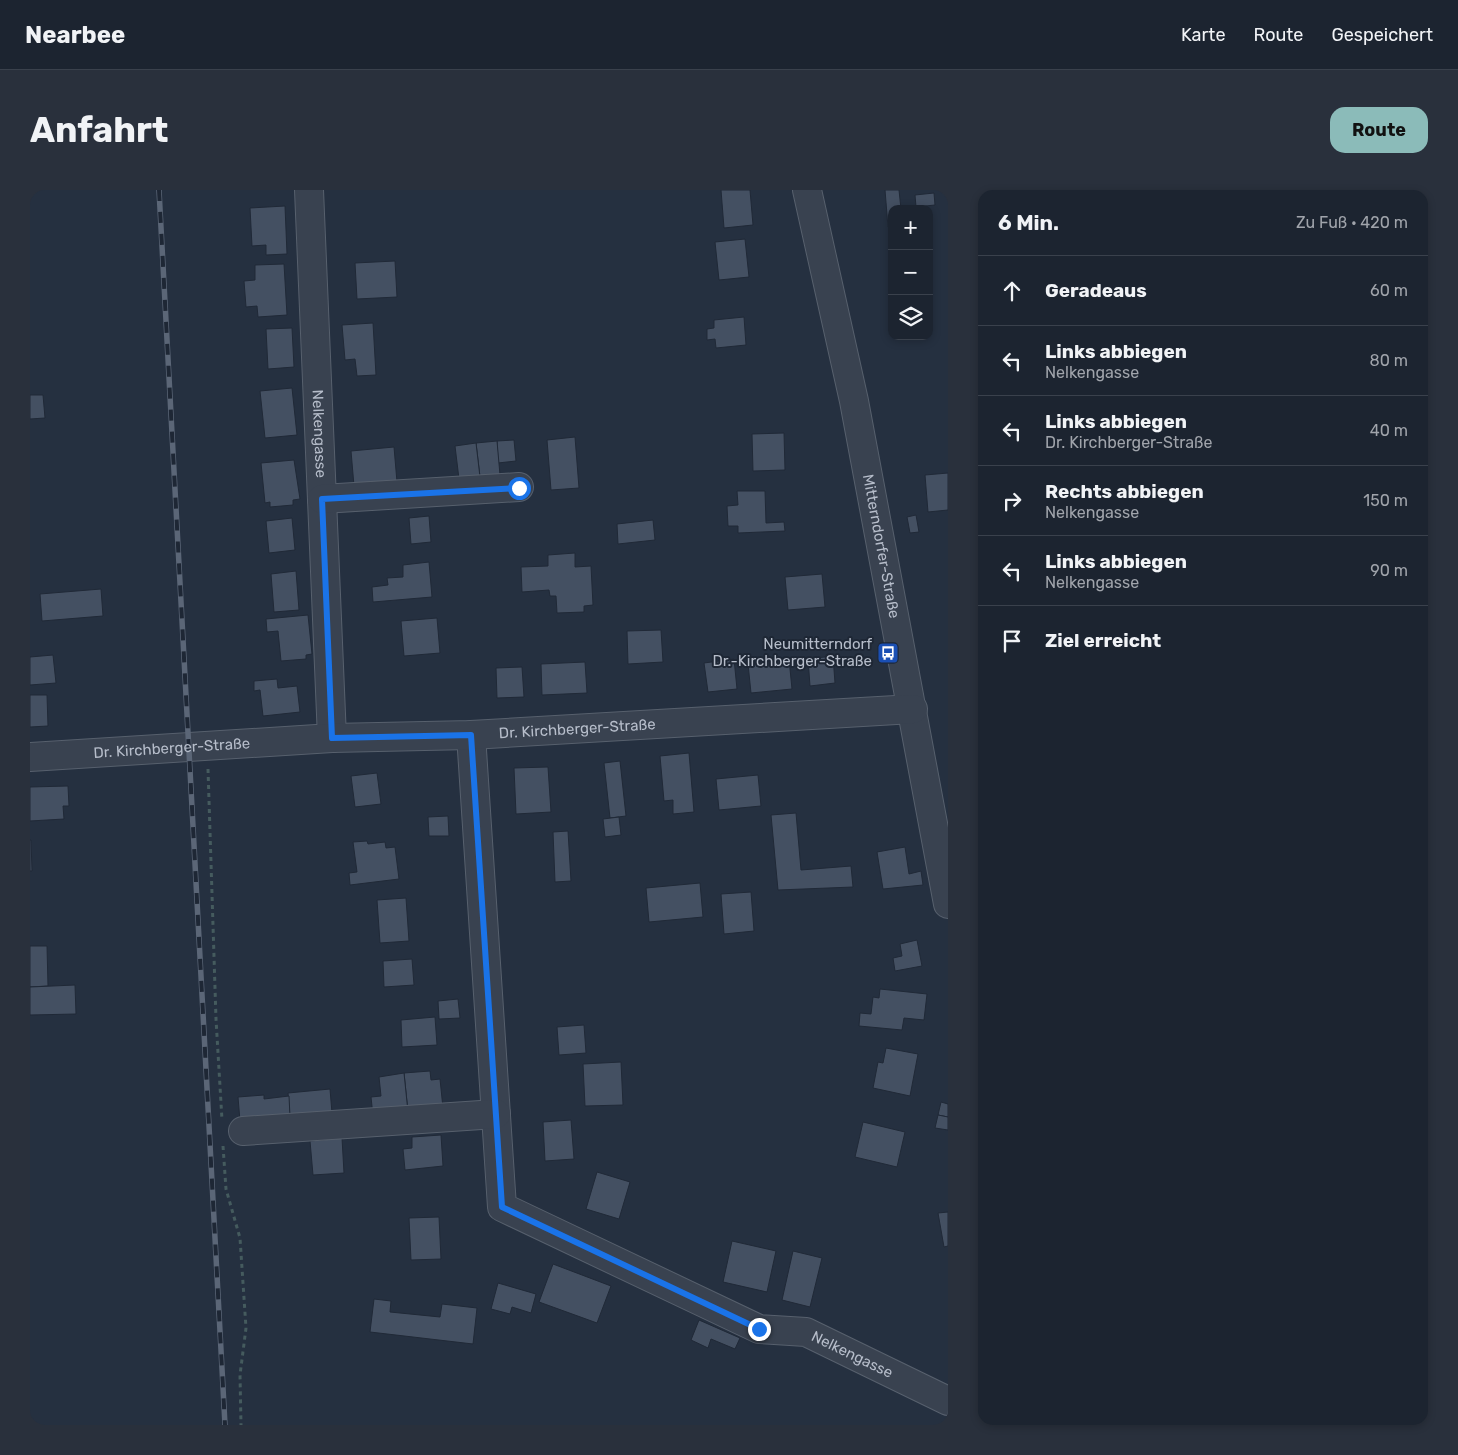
<!DOCTYPE html>
<html lang="de">
<meta charset="utf-8">
<style>
body{margin:0;font-family:Rubik,sans-serif;background:#29303c;color:#f1f3f6}
.controls{position:absolute;right:15px;top:15px;display:grid;overflow:hidden;border-radius:10px;box-shadow:0 2px 8px #0003}
.controls button{width:45px;height:45px;display:grid;place-items:center;padding:0;border:0;border-bottom:1px solid #3a414c;background:#1c2430;color:#f1f3f6;font:25px sans-serif}
.stop{position:absolute;width:15px;height:15px;margin:-11px;border:4px solid #1a73e8;border-radius:50%;background:#fff}
.stop.end{background:#1a73e8;border-color:#fff;box-shadow:0 1px 5px #0008}
.list{margin:0;padding:0;list-style:none}
h2{display:flex;justify-content:space-between;align-items:center;height:65px;margin:0;padding:0 20px;font-size:21px}
h2 small{font-size:16px;font-weight:400;color:#a0a4ab}
.list li{display:grid;grid-template-columns:32px 1fr auto;gap:15px;align-items:center;box-sizing:border-box;height:70px;padding:0 20px;border-top:1px solid #3a414c}
.list b{display:block;font-size:19px;white-space:nowrap}
.list p{margin:0;font-size:16px;white-space:nowrap;color:#a0a4ab}
.list em{font-size:16px;font-style:normal;color:#a0a4ab}
.icon{flex:none;width:28px;height:28px;fill:none;stroke:currentColor;stroke-width:2;stroke-linecap:round;stroke-linejoin:round}
.map{position:relative;flex:none;width:918px;height:1235px;overflow:hidden;border-radius:15px}
header{display:flex;align-items:center;gap:30px;box-sizing:border-box;height:70px;padding:0 25px;background:#1c2430;border-bottom:1px solid #3a414c}
header strong{font-size:24px}
nav{display:flex;gap:28px;margin-inline-start:auto;font-size:18px}
.intro{display:flex;align-items:center;justify-content:space-between;box-sizing:border-box;height:120px;padding:0 30px}
h1{margin:0;font-size:35px}
.button{padding:12px 22px;border-radius:15px;background:#8bbbb9;color:#111;font-size:18px;font-weight:700}
main{display:flex;gap:30px;padding:0 30px}
aside{flex:1;background:#1c2430;border-radius:15px;box-shadow:0 2px 8px #0003}
.map>svg:first-child{display:block}
.building{fill:#445062;stroke:#202937}
.lines{fill:none;stroke-linecap:round;stroke-linejoin:round}
.minor-casing{stroke:#57606d;stroke-width:30}
.path{stroke:#455b5e;stroke-width:3;stroke-dasharray:4 4;stroke-linecap:butt}
.minor{stroke:#394250;stroke-width:28}
.rail-casing{stroke:#5b6677;stroke-width:5.5}
.rail{stroke:#1e2735;stroke-width:4;stroke-dasharray:11;stroke-linecap:butt}
.route{stroke:#1a73e8;stroke-width:6}
.labels{text-anchor:middle;dominant-baseline:central;stroke-width:4;stroke-linejoin:round;paint-order:stroke}
.street-label{font-size:15px;fill:#b6bdca;stroke:#1e2735}
.poi-label{font-size:15px;fill:#b6bdca;stroke:#1e2735;text-anchor:end}
</style>
<header>
<strong>Nearbee</strong>
<nav><a>Karte</a><a>Route</a><a>Gespeichert</a></nav>
</header>
<div class="intro"><h1>Anfahrt</h1><a class="button">Route</a></div>
<main>
<div class="map">
<svg width="918" height="1235" viewBox="0 0 918 1235">
<rect width="100%" height="100%" fill="#253040"/>
<!-- building -->
<g class="building">
<polygon points="691,0 720,0 723,35 694,38"/>
<polygon points="855,0 869,0 871,19 862,19 862,37 858,37"/>
<polygon points="904,3 905,15 886,17 885,5"/>
<polygon points="255,16 257,64 236,65 236,55 222,56 220,18"/>
<polygon points="715,49 719,87 689,90 685,52"/>
<polygon points="365,71 367,107 327,109 325,73"/>
<polygon points="254,74 257,125 228,127 227,116 216,117 214,91 225,90 225,75"/>
<polygon points="714,127 716,155 686,158 685,149 677,150 677,139 684,138 684,130"/>
<polygon points="343,133 346,185 327,186 325,169 315,170 312,135"/>
<polygon points="262,138 264,177 238,179 236,139"/>
<polygon points="262,198 267,245 235,248 230,201"/>
<polygon points="0,205 13,205 15,228 0,229"/>
<polygon points="754,243 755,280 723,281 722,244"/>
<polygon points="545,247 549,298 521,300 517,250"/>
<polygon points="484,250 486,271 468,273 467,251"/>
<polygon points="467,251 470,285 450,287 446,253"/>
<polygon points="446,253 450,287 429,289 425,256"/>
<polygon points="364,257 367,292 324,296 321,261"/>
<polygon points="264,270 270,309 263,310 263,315 240,317 240,312 235,313 231,273"/>
<polygon points="918,283 918,320 898,322 895,285"/>
<polygon points="707,301 735,301 736,333 754,332 755,341 708,343 708,336 698,336 697,316 708,315"/>
<polygon points="886,325 889,342 880,343 877,327"/>
<polygon points="399,326 401,352 381,354 379,328"/>
<polygon points="262,328 265,360 239,363 236,331"/>
<polygon points="623,330 625,350 588,354 587,334"/>
<polygon points="545,363 545,377 561,376 563,415 554,416 554,422 527,423 526,406 520,406 519,400 492,402 491,377 518,376 518,365"/>
<polygon points="399,372 402,407 343,412 342,397 358,395 357,388 373,387 373,375"/>
<polygon points="266,381 269,420 244,422 241,384"/>
<polygon points="792,384 795,417 758,420 755,387"/>
<polygon points="71,399 73,426 12,431 10,404"/>
<polygon points="278,425 282,464 276,465 276,469 251,471 248,441 237,442 236,429"/>
<polygon points="407,428 410,463 374,466 371,431"/>
<polygon points="631,440 633,472 598,474 597,441"/>
<polygon points="23,465 26,493 0,495 0,467"/>
<polygon points="803,466 805,493 780,496 778,469"/>
<polygon points="704,469 707,499 678,502 674,473"/>
<polygon points="759,469 762,499 721,503 718,474"/>
<polygon points="555,472 557,503 512,505 511,474"/>
<polygon points="492,477 494,507 467,508 466,478"/>
<polygon points="247,489 248,498 267,496 270,522 233,526 230,500 224,501 224,491"/>
<polygon points="0,505 17,505 18,536 0,537"/>
<polygon points="659,563 664,622 643,624 643,610 634,611 630,566"/>
<polygon points="590,571 596,626 580,628 574,573"/>
<polygon points="518,577 521,622 486,624 484,578"/>
<polygon points="347,583 351,614 325,617 321,586"/>
<polygon points="728,585 731,616 689,620 686,589"/>
<polygon points="38,596 39,616 33,616 34,629 0,631 0,597"/>
<polygon points="766,623 771,680 821,676 823,697 748,700 741,625"/>
<polygon points="418,626 419,646 399,646 398,627"/>
<polygon points="589,627 591,645 575,647 573,629"/>
<polygon points="538,641 541,691 525,692 523,642"/>
<polygon points="0,650 1,650 2,681 0,681"/>
<polygon points="337,651 338,654 355,652 356,658 365,657 369,689 320,695 319,683 327,682 323,652"/>
<polygon points="875,657 879,684 891,681 893,695 853,699 847,662"/>
<polygon points="670,693 673,727 619,732 616,698"/>
<polygon points="721,702 724,741 694,744 691,704"/>
<polygon points="376,708 379,751 350,753 347,710"/>
<polygon points="887,750 892,776 865,781 863,768 872,766 870,754"/>
<polygon points="0,756 17,756 18,796 0,797"/>
<polygon points="382,769 384,795 354,797 353,771"/>
<polygon points="45,795 46,824 0,825 0,797"/>
<polygon points="850,799 897,804 894,830 874,828 872,840 829,836 830,823 841,824 843,807 849,808"/>
<polygon points="428,809 430,828 409,829 408,811"/>
<polygon points="405,827 407,855 372,857 371,830"/>
<polygon points="554,835 556,863 529,865 527,837"/>
<polygon points="856,858 888,864 880,906 843,898 848,872 853,873"/>
<polygon points="591,872 593,915 555,916 553,874"/>
<polygon points="400,881 401,890 410,889 413,918 378,922 374,883"/>
<polygon points="374,883 378,922 343,926 341,907 351,906 349,887"/>
<polygon points="300,899 302,923 260,927 258,903"/>
<polygon points="234,905 234,909 259,906 260,927 210,931 208,907"/>
<polygon points="911,912 918,914 918,927 908,925"/>
<polygon points="908,925 918,927 918,940 905,938"/>
<polygon points="541,930 544,969 515,971 513,932"/>
<polygon points="833,932 875,942 867,977 825,967"/>
<polygon points="411,945 413,976 375,980 373,959 382,958 382,947"/>
<polygon points="312,948 314,983 283,985 280,951"/>
<polygon points="567,982 600,992 589,1029 556,1019"/>
<polygon points="918,1022 918,1056 914,1057 908,1023"/>
<polygon points="409,1027 411,1069 381,1070 379,1028"/>
<polygon points="702,1051 746,1061 737,1102 693,1092"/>
<polygon points="763,1061 792,1068 780,1117 752,1110"/>
<polygon points="523,1074 581,1096 567,1133 509,1112"/>
<polygon points="468,1093 506,1104 501,1123 482,1117 480,1124 461,1119"/>
<polygon points="344,1109 361,1111 360,1122 410,1127 412,1114 447,1118 443,1154 340,1142"/>
<polygon points="669,1130 710,1148 705,1159 681,1149 678,1158 661,1150"/>
</g>
<g class="lines">
<!-- minor casing -->
<g class="minor-casing">
<g id="minor">
<path id="s1" d="M279,0L302,548"/>
<path id="s2" d="M777,0L824,211L918,714"/>
<polyline points="292,309 489,297"/>
<path id="s3" d="M441,545L472,1017L729,1139L776,1142L918,1211"/>
<path id="s4" d="M0,567L302,548L441,545L883,519"/>
<polyline points="213,941 466,924"/>
</g>
</g>
<!-- path -->
<g class="path">
<polyline points="178,579 186,829 192,930"/>
<polyline points="193,956 196,999 210,1048 216,1138 210,1185 211,1235"/>
</g>
<!-- minor -->
<use href="#minor" class="minor"/>
<!-- rail casing -->
<g class="rail-casing">
<polyline id="rail" points="129,0 195,1235"/>
</g>
<!-- rail -->
<use href="#rail" class="rail"/>
</g>
<g class="lines">
<!-- route -->
<polyline class="route" points="489,298 292,309 302,548 441,545 472,1017 729,1139"/>
</g>
<!-- icons -->
<defs>
<g id="bus-square" transform="scale(1.125)"><rect x="-9" y="-9" width="18" height="18" rx="4" fill="#1a4fb4" stroke="#1e2735"/><path d="M-5-6H5V4H4V6H2V4H-2V6H-4V4H-5ZM-3.5-4V0h7V-4ZM-3.5 1.2v1.5H-2V1.2ZM2 1.2v1.5H3.5V1.2Z" fill="#fff"/></g>
</defs>
<g fill-rule="evenodd">
<use href="#bus-square" x="858" y="463"/>
</g>
<g class="labels">
<!-- street labels -->
<g class="street-label">
<text stroke="none"><textPath href="#s1" startOffset="244">Nelkengasse</textPath></text>
<text stroke="none"><textPath href="#s2" startOffset="364">Mitterndorfer-Straße</textPath></text>
<text stroke="none"><textPath href="#s4" startOffset="548">Dr. Kirchberger-Straße</textPath></text>
<text stroke="none"><textPath href="#s4" startOffset="142">Dr. Kirchberger-Straße</textPath></text>
<text stroke="none"><textPath href="#s3" startOffset="856">Nelkengasse</textPath></text>
</g>
<!-- poi labels -->
<g class="poi-label">
<text x="842" y="454">Neumitterndorf<tspan x="842" dy="17">Dr.-Kirchberger-Straße</tspan></text>
</g>
</g>
</svg>
<div class="controls">
<button>+</button>
<button>−</button>
<button><svg class="icon" aria-label="layers" viewBox="0 0 24 24"><path d="M12 4l9 5-9 5-9-5zM3 14l9 5 9-5"/></svg></button>
</div>
<div class="stop" style="left:489px;top:298px"></div>
<div class="stop end" style="left:729px;top:1139px"></div>
</div>
<aside>
<h2>6 Min.<small>Zu Fuß · 420 m</small></h2>
<ul class="list">
<li><svg class="icon" aria-label="ahead" viewBox="0 0 24 24"><path d="M12 20V5M6 11l6-6 6 6"/></svg><div><b>Geradeaus</b></div><em>60 m</em></li>
<li><svg class="icon" aria-label="left" viewBox="0 0 24 24"><path d="M17 20v-9H6M10 6l-5 5 5 5"/></svg><div><b>Links abbiegen</b><p>Nelkengasse</p></div><em>80 m</em></li>
<li><svg class="icon" aria-label="left" viewBox="0 0 24 24"><path d="M17 20v-9H6M10 6l-5 5 5 5"/></svg><div><b>Links abbiegen</b><p>Dr. Kirchberger-Straße</p></div><em>40 m</em></li>
<li><svg class="icon" aria-label="right" viewBox="0 0 24 24"><path d="M7 20v-9h11M14 6l5 5-5 5"/></svg><div><b>Rechts abbiegen</b><p>Nelkengasse</p></div><em>150 m</em></li>
<li><svg class="icon" aria-label="left" viewBox="0 0 24 24"><path d="M17 20v-9H6M10 6l-5 5 5 5"/></svg><div><b>Links abbiegen</b><p>Nelkengasse</p></div><em>90 m</em></li>
<li><svg class="icon" aria-label="arrive" viewBox="0 0 24 24"><path d="M6 21V4h12l-3 4 3 4H6"/></svg><div><b>Ziel erreicht</b></div></li>
</ul>
</aside>
</main>
